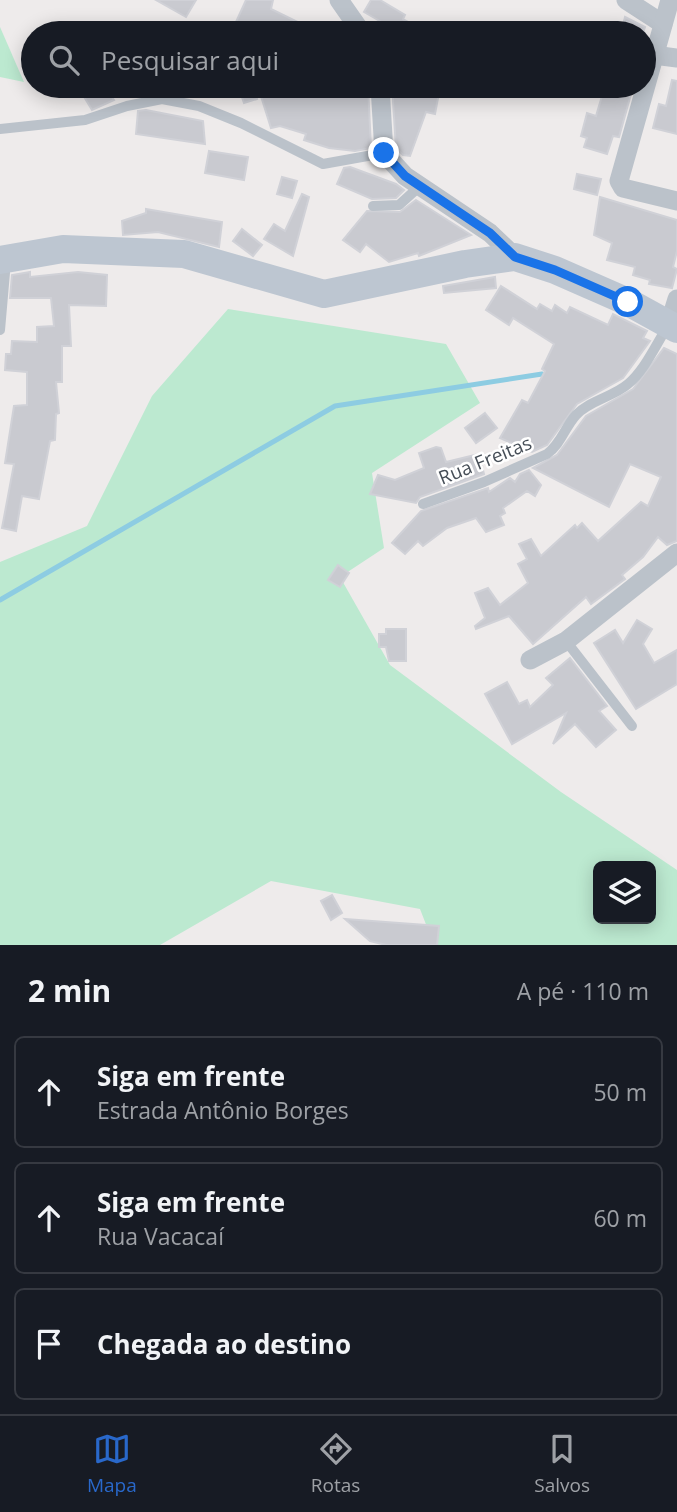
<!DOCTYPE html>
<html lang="pt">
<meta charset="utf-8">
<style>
body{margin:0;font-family:"Open Sans",sans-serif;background:#20242c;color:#f1f3f6}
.controls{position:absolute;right:21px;bottom:21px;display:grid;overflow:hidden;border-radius:10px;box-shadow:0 4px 18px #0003}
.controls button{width:63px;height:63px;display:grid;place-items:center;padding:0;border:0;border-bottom:2px solid #363941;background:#171b24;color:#f1f3f6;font:35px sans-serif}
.stop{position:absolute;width:21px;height:21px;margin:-16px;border:5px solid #1a73e8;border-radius:50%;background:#fff}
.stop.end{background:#1a73e8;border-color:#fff;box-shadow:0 2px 7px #0008}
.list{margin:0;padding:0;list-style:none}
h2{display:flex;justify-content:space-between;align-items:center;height:91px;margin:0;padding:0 28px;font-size:30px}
h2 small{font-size:23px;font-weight:400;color:#9ea1a6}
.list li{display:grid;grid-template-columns:46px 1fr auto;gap:21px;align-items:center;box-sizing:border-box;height:112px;margin:0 14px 14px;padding:0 14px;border:2px solid #363941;border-radius:10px}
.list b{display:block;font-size:26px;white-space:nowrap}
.list p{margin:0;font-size:23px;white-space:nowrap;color:#9ea1a6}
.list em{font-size:23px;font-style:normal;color:#9ea1a6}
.icon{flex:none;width:38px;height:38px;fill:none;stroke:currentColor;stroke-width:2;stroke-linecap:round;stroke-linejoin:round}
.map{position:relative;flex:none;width:677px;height:945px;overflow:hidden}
.search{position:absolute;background:#171b24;box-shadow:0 4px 18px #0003;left:21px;right:21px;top:21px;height:77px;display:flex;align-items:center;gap:18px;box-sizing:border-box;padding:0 24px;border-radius:38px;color:#9ea1a6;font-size:26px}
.sheet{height:469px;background:#171b24}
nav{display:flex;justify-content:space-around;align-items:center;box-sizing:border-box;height:98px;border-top:2px solid #363941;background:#171b24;font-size:19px;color:#9ea1a6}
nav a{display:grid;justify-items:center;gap:4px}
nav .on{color:#2968ca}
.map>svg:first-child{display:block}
.green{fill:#bce9d0;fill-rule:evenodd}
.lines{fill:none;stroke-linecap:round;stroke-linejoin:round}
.stream{stroke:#8dcce2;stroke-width:5}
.building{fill:#c9cad0;stroke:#d0d1d7;stroke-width:2}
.lane{stroke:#bbc2ca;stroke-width:10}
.street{stroke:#bbc2ca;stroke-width:19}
.secondary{stroke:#bdc6d1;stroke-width:28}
.route{stroke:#1a73e8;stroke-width:9}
.labels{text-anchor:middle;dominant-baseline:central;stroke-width:5;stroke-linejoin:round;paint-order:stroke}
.street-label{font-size:19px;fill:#464e57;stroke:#fff}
</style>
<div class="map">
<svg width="677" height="945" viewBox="0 0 677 945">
<rect width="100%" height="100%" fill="#eeebeb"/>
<!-- green -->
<g class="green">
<polygon points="0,27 24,82 0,77"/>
<path d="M228,309L446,344L480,403L372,473L384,548L340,577L390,665L561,792L677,870V945H434L420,909L271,881L160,945H0V562L87,526L152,396ZM598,866H651V919H598Z"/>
</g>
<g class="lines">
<!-- stream -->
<polyline class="stream" points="0,600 335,406 542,374"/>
</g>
<!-- building -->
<g class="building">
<polygon points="156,0 196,0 186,17"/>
<polygon points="246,0 273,0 271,9 320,33 231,33"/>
<polygon points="371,0 380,0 405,15 403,19 428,33 387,33 390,27 364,12"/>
<polygon points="625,17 645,27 643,33 621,33"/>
<polygon points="672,80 677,81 677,134 653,128 659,104 666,106"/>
<polygon points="98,86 105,86 114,100 92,110 83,95"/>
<polygon points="238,86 253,86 257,99 244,103"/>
<polygon points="273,86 368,86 371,148 355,151 329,148 304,140 306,134 280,126 271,128 259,90"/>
<polygon points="392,86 433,86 431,91 439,93 435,114 426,112 410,156 403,155 396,148"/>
<polygon points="605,86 633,87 619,137 613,136 607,154 584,147 587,138 581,136 587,113 596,116"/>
<polygon points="146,110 203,121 205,144 136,134 138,111"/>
<polygon points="209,151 248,157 244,180 205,173"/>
<polygon points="350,167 396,184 404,190 396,198 372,199 337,184 344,168"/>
<polygon points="577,174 601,179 597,195 574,189"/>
<polygon points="282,177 297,181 292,198 277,194"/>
<polygon points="302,194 309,197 293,256 264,239 274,224 285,231"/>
<polygon points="600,197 677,220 677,251 673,267 677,269 672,288 649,284 650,280 633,275 635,267 607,260 612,243 594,235"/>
<polygon points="416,200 471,235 419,256 418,253 389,262 366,244 360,252 343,240 367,211 400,212"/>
<polygon points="146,209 222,222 219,247 158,232 123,235 122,221 146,213"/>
<polygon points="242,229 262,245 253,256 233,241"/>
<polygon points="30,272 30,277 78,272 107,275 106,306 69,305 71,346 62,346 62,382 56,382 59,413 56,414 55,440 50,441 39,499 22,496 16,531 2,528 14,464 5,463 14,406 27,405 27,372 5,370 6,354 11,354 12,341 37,342 37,327 54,326 51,298 10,298 12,275"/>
<polygon points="495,277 496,288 444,293 443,286"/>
<polygon points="501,286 537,309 540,304 552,311 555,305 567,313 570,307 608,325 613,314 647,331 643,338 650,341 623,378 577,404 547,445 532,452 500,438 522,400 528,403 545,371 542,369 554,344 513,318 509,325 486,310"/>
<polygon points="664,348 677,354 677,541 667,545 658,537 643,557 622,575 625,579 591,604 586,597 533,644 509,616 476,629 475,626 485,618 475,593 488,588 500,605 528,583 518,564 527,559 519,544 531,539 541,556 575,525 577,528 582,523 598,541 641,502 648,506 661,477 630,464 609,507 533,468 557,455 586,416 633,389"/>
<polygon points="485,413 497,428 476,443 465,428"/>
<polygon points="436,447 441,448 446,462 479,454 484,474 420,497 416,503 370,494 378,475 395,480 424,468 419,453"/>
<polygon points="529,470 541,485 535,496 527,491 503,508 505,513 500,516 504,525 486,532 476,518 447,528 423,546 418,541 405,554 392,543 421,511 488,488 489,492 510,478 515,482 520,474"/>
<polygon points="338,565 349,573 340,587 328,580"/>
<polygon points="637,620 652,629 643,644 654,663 677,650 677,684 636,709 594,643 615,630 623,643"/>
<polygon points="386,629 406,629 406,661 389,661 386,647 379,647 379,634 386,634"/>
<polygon points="570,658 607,706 599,711 616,730 596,747 575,724 553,744 566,713 512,744 485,694 507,682 519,704 527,700 530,707 553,685 546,678"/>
<polygon points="332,895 342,913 331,920 321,901"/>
<polygon points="345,919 439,926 437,945 386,945 370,941"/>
</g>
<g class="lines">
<!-- lane -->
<g class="lane">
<polyline points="0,129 85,120 127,106 162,99 199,106 241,123 323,164 384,153"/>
<polyline points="373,206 399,205 420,186"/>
<polyline points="0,330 6,261"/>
<path d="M423,504L484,482L547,454C561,444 565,427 576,415C590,400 613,397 628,384C645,370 656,344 668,326"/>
<polyline points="566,641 632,726"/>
</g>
<!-- street -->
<g class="street">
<polyline points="339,0 362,33"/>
<polyline points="626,0 663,24"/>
<polyline points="670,0 619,181 623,188 677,201"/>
<polyline points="654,55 677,58"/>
<polyline points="380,86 384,153 405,176 490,233 515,257"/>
<polyline points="669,325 677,299"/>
<polyline points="530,660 566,641 677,553"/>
</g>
<!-- secondary -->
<polyline class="secondary" points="0,260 63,249 184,254 324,294 465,264 515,257 555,270 628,302 677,329"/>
</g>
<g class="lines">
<!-- route -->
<polyline class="route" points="384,153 405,176 490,233 515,257 555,270 628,302"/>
</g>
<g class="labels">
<!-- street labels -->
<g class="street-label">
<text transform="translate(485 460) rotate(-22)">Rua Freitas</text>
</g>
</g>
</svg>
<div class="controls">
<button><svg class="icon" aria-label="layers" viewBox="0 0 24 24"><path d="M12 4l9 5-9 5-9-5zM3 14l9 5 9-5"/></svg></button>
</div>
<div class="stop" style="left:628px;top:302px"></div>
<div class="stop end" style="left:384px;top:153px"></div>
<div class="search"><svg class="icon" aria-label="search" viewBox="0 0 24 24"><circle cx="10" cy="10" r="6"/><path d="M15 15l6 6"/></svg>Pesquisar aqui</div>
</div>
<section class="sheet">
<h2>2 min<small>A pé · 110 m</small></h2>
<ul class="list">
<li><svg class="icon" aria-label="ahead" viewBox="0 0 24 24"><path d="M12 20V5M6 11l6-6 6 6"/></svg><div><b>Siga em frente</b><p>Estrada Antônio Borges</p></div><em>50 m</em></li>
<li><svg class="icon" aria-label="ahead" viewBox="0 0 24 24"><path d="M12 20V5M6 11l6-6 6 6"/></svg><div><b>Siga em frente</b><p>Rua Vacacaí</p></div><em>60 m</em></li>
<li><svg class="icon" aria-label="arrive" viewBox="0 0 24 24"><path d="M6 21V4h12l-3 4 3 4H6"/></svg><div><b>Chegada ao destino</b></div></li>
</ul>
</section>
<nav>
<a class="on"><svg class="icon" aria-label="map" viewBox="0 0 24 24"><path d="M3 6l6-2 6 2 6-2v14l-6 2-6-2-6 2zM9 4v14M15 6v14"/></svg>Mapa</a>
<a><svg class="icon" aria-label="directions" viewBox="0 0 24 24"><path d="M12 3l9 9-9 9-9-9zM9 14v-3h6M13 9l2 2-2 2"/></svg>Rotas</a>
<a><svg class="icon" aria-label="saved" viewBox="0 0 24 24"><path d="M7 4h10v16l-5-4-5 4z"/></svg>Salvos</a>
</nav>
